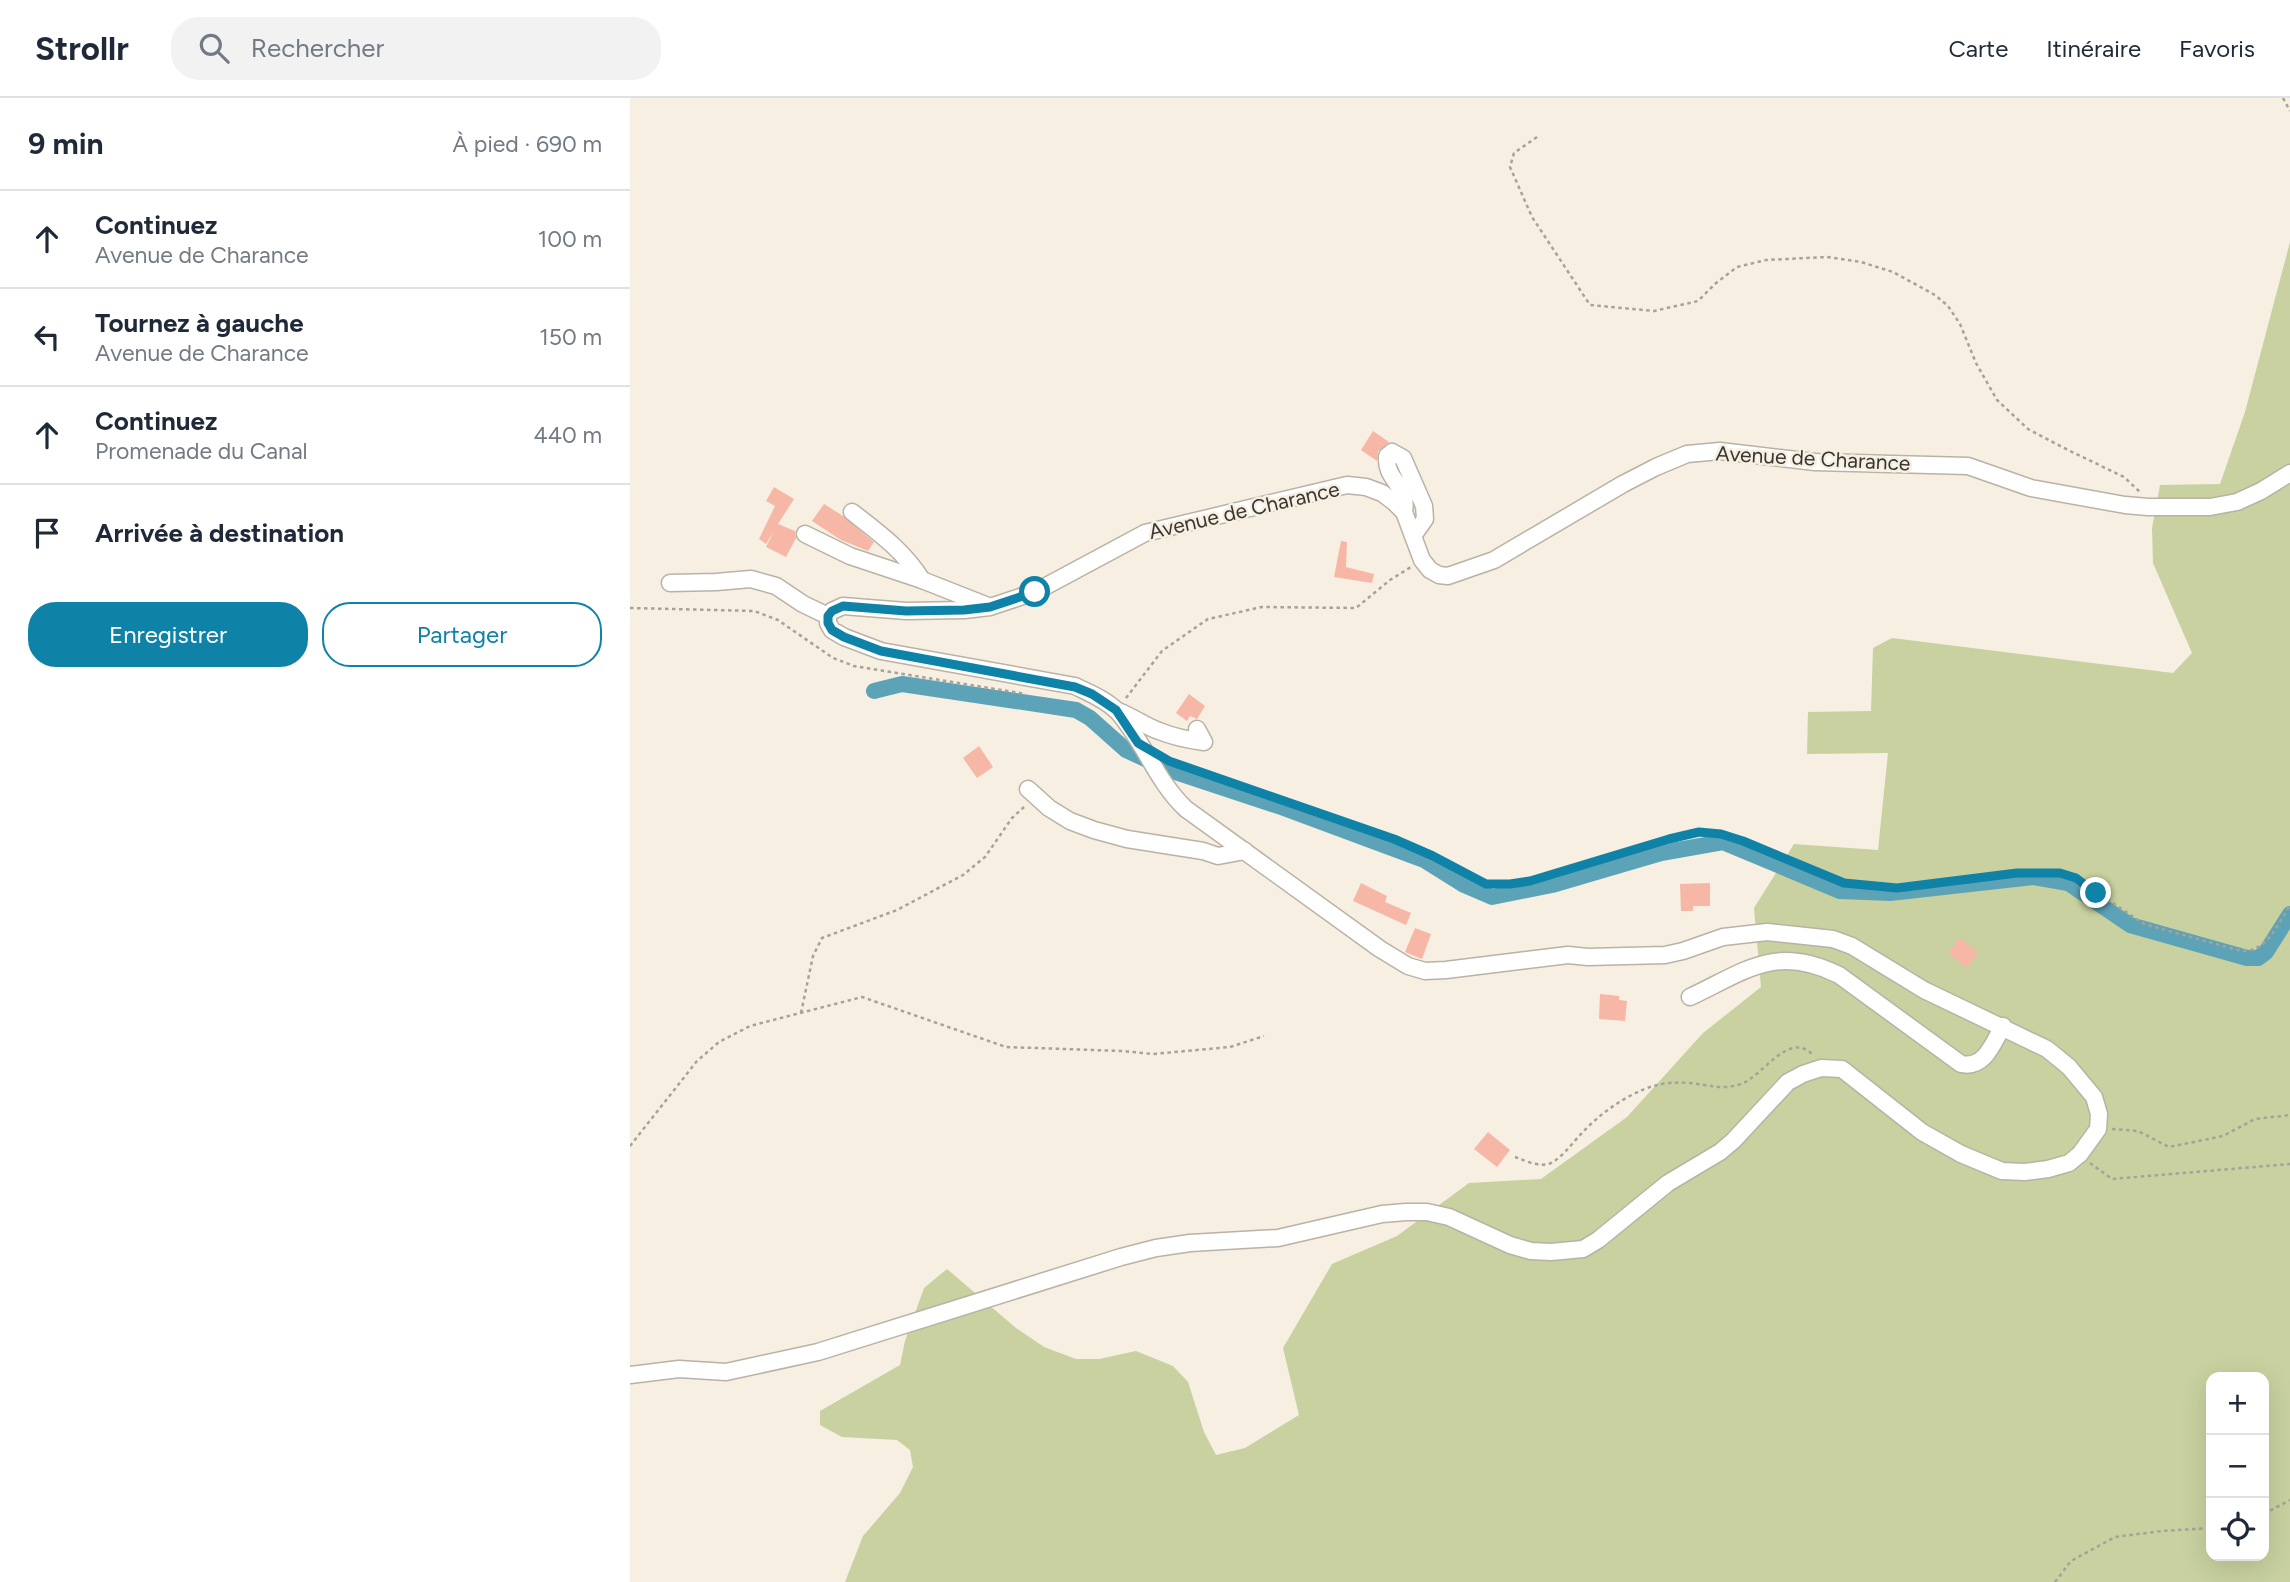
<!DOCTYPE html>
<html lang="fr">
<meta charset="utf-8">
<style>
body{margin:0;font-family:Figtree,sans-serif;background:#f2f2f3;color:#1f2937}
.controls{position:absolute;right:21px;bottom:21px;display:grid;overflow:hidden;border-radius:14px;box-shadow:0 7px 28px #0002}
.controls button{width:63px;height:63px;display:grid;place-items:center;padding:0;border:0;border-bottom:2px solid #e0e1e3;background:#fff;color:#1f2937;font:35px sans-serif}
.stop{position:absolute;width:21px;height:21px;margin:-16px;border:5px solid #0f82a8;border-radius:50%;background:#fff}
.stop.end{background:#0f82a8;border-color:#fff;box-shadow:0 2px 7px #0008}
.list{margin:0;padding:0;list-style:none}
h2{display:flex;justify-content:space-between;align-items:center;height:91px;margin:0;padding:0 28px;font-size:30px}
h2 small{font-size:23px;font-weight:400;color:#747a83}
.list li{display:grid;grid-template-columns:46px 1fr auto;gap:21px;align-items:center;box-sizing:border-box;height:98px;padding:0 28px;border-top:2px solid #e0e1e3}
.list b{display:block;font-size:26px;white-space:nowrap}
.list p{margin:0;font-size:23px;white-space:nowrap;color:#747a83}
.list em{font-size:23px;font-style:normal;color:#747a83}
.actions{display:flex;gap:14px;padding:21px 28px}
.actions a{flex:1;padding:16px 0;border:2px solid #0f82a8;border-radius:28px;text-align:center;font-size:24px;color:#0f82a8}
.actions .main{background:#0f82a8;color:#fff}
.icon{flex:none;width:38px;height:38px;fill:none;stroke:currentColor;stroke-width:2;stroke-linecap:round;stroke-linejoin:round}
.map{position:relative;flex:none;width:1660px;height:1484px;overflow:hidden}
header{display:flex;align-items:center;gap:42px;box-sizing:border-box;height:98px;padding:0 35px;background:#fff;border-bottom:2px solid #e0e1e3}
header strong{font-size:33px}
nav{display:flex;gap:38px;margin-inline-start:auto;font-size:24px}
.search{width:490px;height:63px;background:#f2f2f3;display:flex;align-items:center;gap:18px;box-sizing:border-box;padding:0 24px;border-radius:28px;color:#747a83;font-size:26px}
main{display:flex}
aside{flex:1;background:#fff}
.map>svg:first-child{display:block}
.green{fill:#c8d19f;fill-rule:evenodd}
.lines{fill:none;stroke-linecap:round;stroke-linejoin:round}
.canal{stroke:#5da3b7;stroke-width:16}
.building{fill:#f6b7a7}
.minor-casing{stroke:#b9b2a5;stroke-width:19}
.path{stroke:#a7a298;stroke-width:2.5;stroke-dasharray:3.5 3.5;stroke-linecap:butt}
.minor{stroke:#fff;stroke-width:16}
.route{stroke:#0f82a8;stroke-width:9}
.labels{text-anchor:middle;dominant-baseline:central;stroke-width:5;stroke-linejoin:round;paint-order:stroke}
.street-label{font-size:21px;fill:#393631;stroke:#f6efe2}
</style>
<header>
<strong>Strollr</strong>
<div class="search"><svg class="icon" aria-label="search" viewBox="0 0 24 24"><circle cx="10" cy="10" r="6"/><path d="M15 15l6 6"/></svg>Rechercher</div>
<nav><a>Carte</a><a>Itinéraire</a><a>Favoris</a></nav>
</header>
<main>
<aside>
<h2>9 min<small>À pied · 690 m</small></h2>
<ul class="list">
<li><svg class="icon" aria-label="ahead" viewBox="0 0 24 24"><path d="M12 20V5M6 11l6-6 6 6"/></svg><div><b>Continuez</b><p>Avenue de Charance</p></div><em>100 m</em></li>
<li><svg class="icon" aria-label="left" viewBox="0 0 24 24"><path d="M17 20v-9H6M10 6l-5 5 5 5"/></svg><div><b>Tournez à gauche</b><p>Avenue de Charance</p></div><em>150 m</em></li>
<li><svg class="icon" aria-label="ahead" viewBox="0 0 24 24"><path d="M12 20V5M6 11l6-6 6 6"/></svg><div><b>Continuez</b><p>Promenade du Canal</p></div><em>440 m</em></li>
<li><svg class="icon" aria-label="arrive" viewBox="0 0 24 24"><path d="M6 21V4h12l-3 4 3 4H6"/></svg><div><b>Arrivée à destination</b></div></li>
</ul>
<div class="actions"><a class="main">Enregistrer</a><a>Partager</a></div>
</aside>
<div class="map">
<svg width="1660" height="1484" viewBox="0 0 1660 1484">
<rect width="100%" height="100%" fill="#f6efe2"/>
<!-- green -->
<path class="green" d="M1660,144V1484H215L233,1438L270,1395L283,1369L280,1352L267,1342L212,1339L190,1327V1313L270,1267L275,1243L294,1190L317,1171L386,1230L414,1249L446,1261H469L506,1253L543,1268L558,1284L574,1334L586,1357L615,1350L669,1317L653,1250L702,1166L767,1138L839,1085L911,1081L997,1019L1073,935L1131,889L1124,810L1164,746L1248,752L1258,655L1177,656L1178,614L1241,613L1243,550L1262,540L1543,575L1562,555L1523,465L1522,430L1530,387L1590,386L1615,314ZM1581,1279H1634V1458H1581Z"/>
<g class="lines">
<!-- canal -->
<polyline class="canal" points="244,593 272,586 446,612 460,620 496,652 539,672 654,710 794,762 834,787 862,799 922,787 1031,755 1093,744 1210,793 1260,795 1404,779 1438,785 1500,827 1617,860 1628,860 1636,854 1660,816"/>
</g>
<!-- building -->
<g class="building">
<polygon points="743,333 759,344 748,353 747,363 731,352"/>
<polygon points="144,389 164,401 148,426 165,433 166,440 156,459 136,449 144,433 136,446 129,441 145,408 136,403"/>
<polygon points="194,406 213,418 244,444 238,453 211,442 182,423"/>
<polygon points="711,443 717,444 716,469 744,476 742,485 704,479"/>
<polygon points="559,596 575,608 567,621 560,618 557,623 546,615"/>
<polygon points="349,648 363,669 347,680 333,660"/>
<polygon points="731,785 757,798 755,804 781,815 776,827 723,803"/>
<polygon points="1080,785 1080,808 1063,808 1063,813 1051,813 1050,786"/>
<polygon points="785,830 801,836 792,861 775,854"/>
<polygon points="1330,840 1348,855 1337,870 1318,855"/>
<polygon points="970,896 989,898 989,902 997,903 995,923 969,921"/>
<polygon points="858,1034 880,1052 867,1069 844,1051"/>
</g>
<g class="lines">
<!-- minor casing -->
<g class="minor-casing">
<g id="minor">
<path d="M222,414C249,435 274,453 292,482"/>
<path d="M774,414C779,385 755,384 757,358L762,354L773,360L794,408L795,421L783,438"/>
<polyline points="175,436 220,458 292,482 358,508"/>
<polyline points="40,485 86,484 121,481 146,488 173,506 198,518"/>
<path d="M488,613C503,619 515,628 529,633C544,639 559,642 574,644L567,631"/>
<polyline points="398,691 419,710 440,723 464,732 497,741 573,753 588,758 615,753"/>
<path d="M1060,899C1117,872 1146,846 1209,877L1331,966C1355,971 1363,945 1373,928"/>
<path d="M0,1277L49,1271L96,1274L188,1254L491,1159L526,1150L560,1145L648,1140L752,1116L776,1114H797L819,1119L880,1147L901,1153L921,1154L953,1151L968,1142L1038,1085L1090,1054L1103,1043L1158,984L1173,976L1191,970L1212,971L1292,1034L1331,1056L1372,1073L1395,1074L1418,1071L1439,1065L1450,1056L1468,1031L1469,1016L1464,999L1439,969L1417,951L1294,892L1222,848L1203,841L1137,834L1093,839L1053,853L1035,857L958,859L938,857L816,872L795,873L778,868L750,851L556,711C526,683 514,643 487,613C475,601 459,595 445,588L251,553L214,539L202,532L198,525V518L202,513L213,508L276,513L334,512L360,509L405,494L515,435L717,387L736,389L752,395L764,404L774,414L792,462L800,472L809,477L818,478L864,462L993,386L1026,369L1057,356L1090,353L1185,364L1338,368L1401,390L1495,407L1518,409H1580L1607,404L1631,393L1660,375"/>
</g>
</g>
<!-- path -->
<g class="path">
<polyline points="1653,0 1660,13"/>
<polyline points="907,39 884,55 880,69 902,119 960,207 1024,213 1068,203 1086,185 1107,169 1136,162 1197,159 1231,164 1263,174 1305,197 1318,208 1330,226 1346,265 1367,302 1398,331 1434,350 1494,379 1510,394"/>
<polyline points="0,510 124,513 148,522 203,560 224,568 396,596"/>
<polyline points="496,600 532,553 578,521 632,509 726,510 760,482 781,469"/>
<path d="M539,663L763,741L803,758L856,786H880L900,783L1039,741L1069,734L1091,736L1113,743L1214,785L1241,788L1267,790L1387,775H1430L1446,780L1514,826L1611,853C1637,854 1648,826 1660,807"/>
<polyline points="171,915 183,858 192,840 267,812 333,777 355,759 382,720 394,709"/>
<polyline points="1482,1031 1508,1033 1539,1049 1593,1038 1625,1021 1660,1017"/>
<polyline points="0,1048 67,963 89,944 120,928 232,899 376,949 492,953 523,956 600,949 634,938"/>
<path d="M885,1059C896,1063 910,1070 921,1065C933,1059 942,1045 952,1035C965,1021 980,1009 998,999C1018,988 1035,983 1058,985C1079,986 1090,993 1111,986C1133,978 1158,933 1182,956"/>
<polyline points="1460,1065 1482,1081 1660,1066"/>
<polyline points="1634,1416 1660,1402"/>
<polyline points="1425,1484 1441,1463 1485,1439 1532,1433 1581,1430"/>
</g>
<!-- minor -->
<use href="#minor" class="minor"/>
</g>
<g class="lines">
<!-- route -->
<polyline class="route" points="405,494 360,509 334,512 276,513 213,508 202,513 198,518 198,525 202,532 214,539 251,553 445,589 462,596 486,612 508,645 539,663 764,741 803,758 856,786 880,786 900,783 1039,741 1069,734 1091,736 1113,743 1214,785 1267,790 1387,775 1430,775 1446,780 1466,795"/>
</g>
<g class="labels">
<!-- street labels -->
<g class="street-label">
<text transform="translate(1183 360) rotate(3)">Avenue de Charance</text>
<text transform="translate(614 412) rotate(-13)">Avenue de Charance</text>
</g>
</g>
</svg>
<div class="controls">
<button>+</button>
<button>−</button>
<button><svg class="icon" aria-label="locate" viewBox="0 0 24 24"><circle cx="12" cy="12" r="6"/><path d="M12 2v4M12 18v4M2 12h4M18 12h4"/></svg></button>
</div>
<div class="stop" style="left:405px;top:494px"></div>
<div class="stop end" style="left:1466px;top:795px"></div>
</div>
</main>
